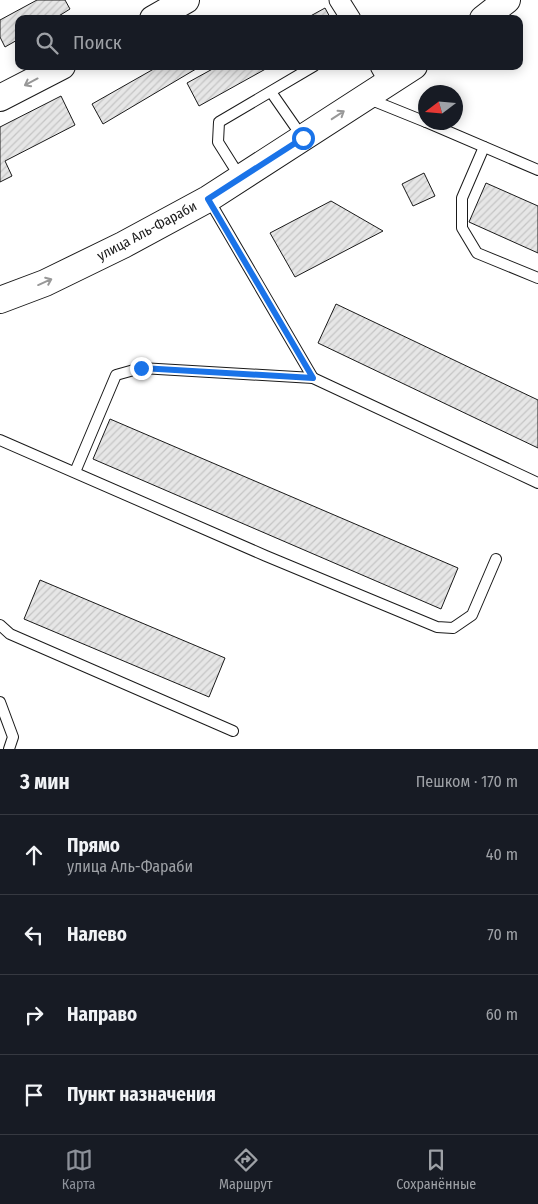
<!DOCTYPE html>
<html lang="ru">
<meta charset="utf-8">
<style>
body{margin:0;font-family:"Fira Sans Condensed",sans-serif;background:#242831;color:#f1f3f6}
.compass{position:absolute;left:418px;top:85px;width:45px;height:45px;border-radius:50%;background:#171b24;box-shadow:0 2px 12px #0003;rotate:254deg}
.stop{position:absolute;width:15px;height:15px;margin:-11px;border:4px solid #1a73e8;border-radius:50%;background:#fff}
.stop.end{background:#1a73e8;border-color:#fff;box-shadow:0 1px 5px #0008}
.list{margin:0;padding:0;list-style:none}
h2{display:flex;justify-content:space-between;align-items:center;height:65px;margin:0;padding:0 20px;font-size:21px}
h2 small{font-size:16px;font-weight:400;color:#9ea1a6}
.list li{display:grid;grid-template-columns:32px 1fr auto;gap:15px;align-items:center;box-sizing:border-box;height:80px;padding:0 20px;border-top:1px solid #363941}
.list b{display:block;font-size:19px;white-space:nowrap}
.list p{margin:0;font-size:16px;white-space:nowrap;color:#9ea1a6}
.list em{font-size:16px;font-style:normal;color:#9ea1a6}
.icon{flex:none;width:28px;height:28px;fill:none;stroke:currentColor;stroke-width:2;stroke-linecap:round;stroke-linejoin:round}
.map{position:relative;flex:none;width:538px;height:749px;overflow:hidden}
.search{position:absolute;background:#171b24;box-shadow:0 2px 12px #0003;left:15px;right:15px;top:15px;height:55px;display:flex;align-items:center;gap:12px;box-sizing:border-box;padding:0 18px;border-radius:10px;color:#9ea1a6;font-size:19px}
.sheet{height:385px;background:#171b24}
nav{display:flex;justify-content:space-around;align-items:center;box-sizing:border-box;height:70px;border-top:1px solid #363941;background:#171b24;font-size:14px;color:#9ea1a6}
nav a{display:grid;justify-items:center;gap:2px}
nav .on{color:#8c9099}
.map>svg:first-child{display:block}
.building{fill:url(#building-hatch);stroke:#1a1a1a}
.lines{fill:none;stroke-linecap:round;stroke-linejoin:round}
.lane-casing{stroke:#1a1a1a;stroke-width:12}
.street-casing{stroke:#1a1a1a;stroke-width:21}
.secondary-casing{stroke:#1a1a1a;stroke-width:28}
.lane{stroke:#fff;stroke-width:10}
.street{stroke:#fff;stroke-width:19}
.secondary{stroke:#fff;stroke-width:26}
.oneway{stroke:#989898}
.route{stroke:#1a73e8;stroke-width:6}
.labels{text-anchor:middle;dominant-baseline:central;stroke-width:4;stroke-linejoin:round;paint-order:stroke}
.street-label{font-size:14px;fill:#1a1a1a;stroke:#fff}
</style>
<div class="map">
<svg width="538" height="749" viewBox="0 0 538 749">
<defs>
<pattern id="building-hatch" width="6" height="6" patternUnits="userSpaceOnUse" patternTransform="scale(1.25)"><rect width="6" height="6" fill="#e6e6e6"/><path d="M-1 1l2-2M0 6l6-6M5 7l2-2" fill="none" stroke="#c5c5c5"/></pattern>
</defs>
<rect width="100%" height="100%" fill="#fff"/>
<!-- building -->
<g class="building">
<polygon points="37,0 65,0 70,9 54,19 19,19 19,39 5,47 0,37 0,20"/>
<polygon points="325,8 331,19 305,19"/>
<polygon points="159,66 201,66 103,124 92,104"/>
<polygon points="218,66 271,66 199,106 187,83"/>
<polygon points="61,96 75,125 5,161 12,176 0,182 0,127"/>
<polygon points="424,173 435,196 413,206 402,184"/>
<polygon points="486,183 538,206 538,253 469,222"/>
<polygon points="331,201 383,231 295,277 270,233"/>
<polygon points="336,304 538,400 538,448 318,343"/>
<polygon points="110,419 458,568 441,609 93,459"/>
<polygon points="40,580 225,658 209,697 24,619"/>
</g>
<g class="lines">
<!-- lane casing -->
<g class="lane-casing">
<g id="lane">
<polyline points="271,92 303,138"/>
<polyline points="369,99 426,122"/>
<polyline points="426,122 538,170"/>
<polyline points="484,147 462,198 462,228 477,253 538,278"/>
<polyline points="240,177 218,142 219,122 314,66"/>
<polyline points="209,200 313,378"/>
<polyline points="0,440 266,556 437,627 453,628 472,615 496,559"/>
<polyline points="75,472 116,375 141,368 313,378 538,483"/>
<polyline points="0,625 10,634 233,731"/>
<polyline points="0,702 13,737 9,749"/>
</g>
</g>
<!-- street casing -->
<g class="street-casing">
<g id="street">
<polyline points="339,0 351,19"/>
<polyline points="380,66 389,82"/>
</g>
</g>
<!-- secondary casing -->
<g class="secondary-casing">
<g id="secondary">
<polyline points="153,19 186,0"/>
<polyline points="483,19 507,0"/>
<polyline points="0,98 62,66"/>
<polyline points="0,300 45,283 123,245 208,199 414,66"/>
</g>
</g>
<!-- lane -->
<use href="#lane" class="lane"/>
<!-- street -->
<use href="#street" class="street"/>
<!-- secondary -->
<use href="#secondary" class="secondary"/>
</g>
<!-- one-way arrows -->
<defs><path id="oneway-shaft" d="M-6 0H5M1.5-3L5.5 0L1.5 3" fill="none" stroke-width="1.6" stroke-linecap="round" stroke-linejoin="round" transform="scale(1.25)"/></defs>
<g class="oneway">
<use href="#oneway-shaft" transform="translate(31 82) rotate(152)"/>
<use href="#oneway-shaft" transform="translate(338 115) rotate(-33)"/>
<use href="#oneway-shaft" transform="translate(45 282) rotate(-24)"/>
</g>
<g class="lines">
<!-- route -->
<polyline class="route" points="141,368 313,378 208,199 303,138"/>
</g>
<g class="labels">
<!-- street labels -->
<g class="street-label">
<text transform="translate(147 231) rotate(-28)">улица Аль-Фараби</text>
</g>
</g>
</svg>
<svg class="compass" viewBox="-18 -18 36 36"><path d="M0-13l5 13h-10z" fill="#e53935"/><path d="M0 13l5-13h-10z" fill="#9ea1a6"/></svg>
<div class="stop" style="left:303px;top:138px"></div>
<div class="stop end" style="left:141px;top:368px"></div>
<div class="search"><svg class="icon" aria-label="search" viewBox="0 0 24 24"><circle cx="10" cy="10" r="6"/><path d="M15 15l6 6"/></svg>Поиск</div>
</div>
<section class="sheet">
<h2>3 мин<small>Пешком · 170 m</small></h2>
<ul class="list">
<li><svg class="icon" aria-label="ahead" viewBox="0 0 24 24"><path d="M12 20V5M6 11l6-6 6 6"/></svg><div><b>Прямо</b><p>улица Аль-Фараби</p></div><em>40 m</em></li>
<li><svg class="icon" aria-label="left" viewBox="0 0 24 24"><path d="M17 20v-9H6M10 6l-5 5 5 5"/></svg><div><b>Налево</b></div><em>70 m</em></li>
<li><svg class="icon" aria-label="right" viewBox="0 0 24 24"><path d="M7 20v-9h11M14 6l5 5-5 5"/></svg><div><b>Направо</b></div><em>60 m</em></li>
<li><svg class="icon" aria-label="arrive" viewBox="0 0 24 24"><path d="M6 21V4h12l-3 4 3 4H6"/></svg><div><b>Пункт назначения</b></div></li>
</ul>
</section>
<nav>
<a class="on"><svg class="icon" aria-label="map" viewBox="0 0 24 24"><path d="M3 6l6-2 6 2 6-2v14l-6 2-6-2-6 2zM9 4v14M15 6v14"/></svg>Карта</a>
<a><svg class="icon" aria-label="directions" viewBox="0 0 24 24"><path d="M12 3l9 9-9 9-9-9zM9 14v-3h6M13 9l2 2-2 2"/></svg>Маршрут</a>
<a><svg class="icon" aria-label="saved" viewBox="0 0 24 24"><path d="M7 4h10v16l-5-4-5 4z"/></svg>Сохранённые</a>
</nav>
